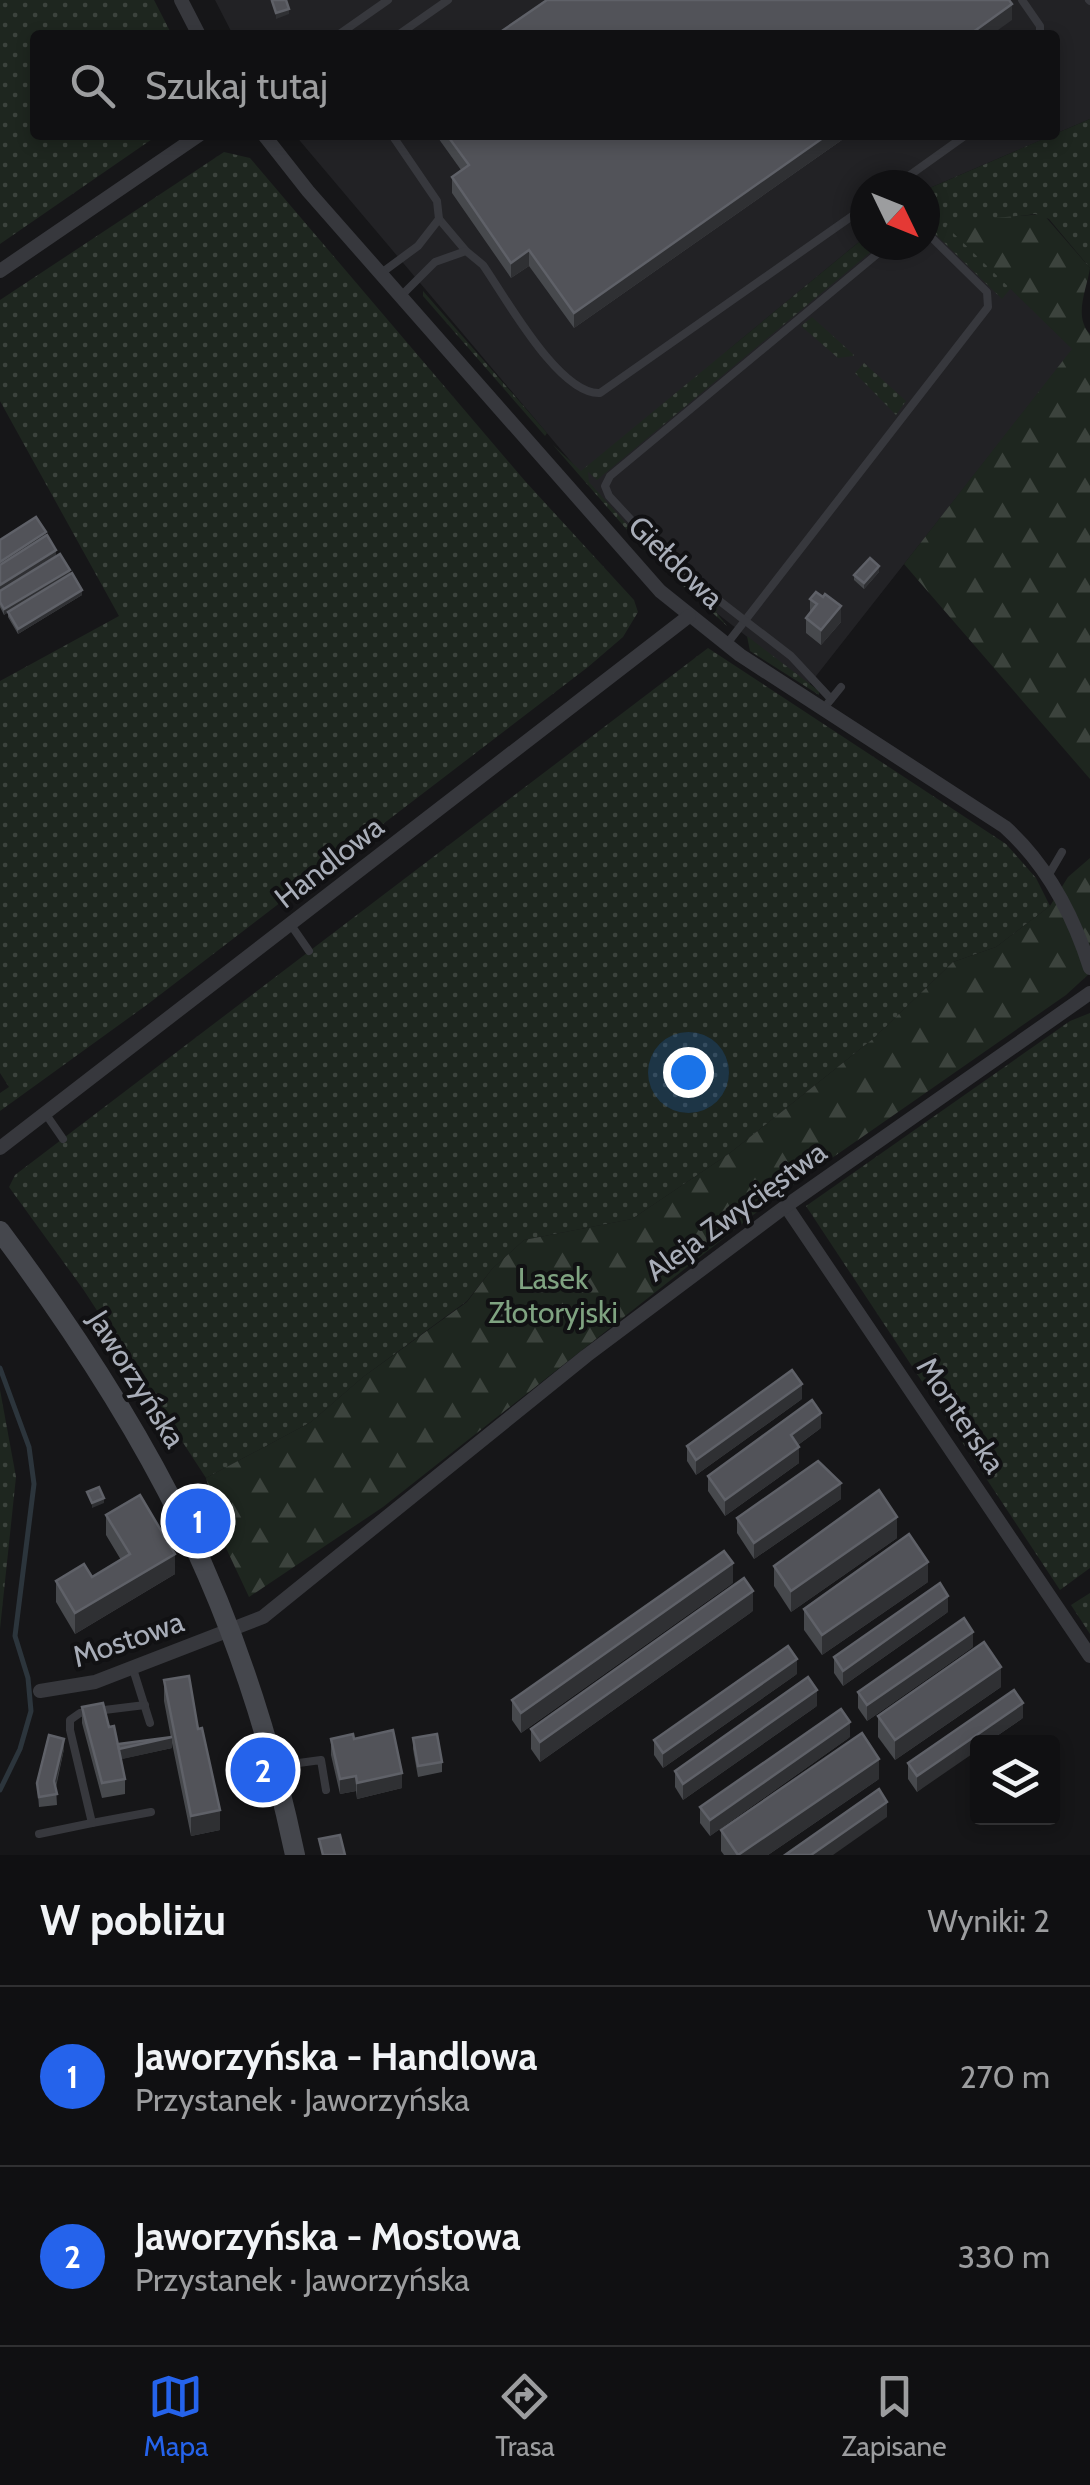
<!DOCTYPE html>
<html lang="pl">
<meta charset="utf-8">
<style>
body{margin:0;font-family:Cabin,sans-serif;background:#1e1e20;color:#f1f3f6}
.controls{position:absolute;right:30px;bottom:30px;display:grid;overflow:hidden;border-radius:10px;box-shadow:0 5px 15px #0003}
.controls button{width:90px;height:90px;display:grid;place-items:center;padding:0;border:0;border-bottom:2px solid #303032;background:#101012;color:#f1f3f6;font:50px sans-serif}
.compass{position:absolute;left:850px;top:170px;width:90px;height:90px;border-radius:50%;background:#101012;box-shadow:0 5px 15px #0003;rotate:133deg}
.you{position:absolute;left:688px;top:1072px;width:35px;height:35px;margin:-25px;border:8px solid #fff;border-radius:50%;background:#1a73e8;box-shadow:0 0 0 15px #1a73e833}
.badge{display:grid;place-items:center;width:65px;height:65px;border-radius:50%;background:#2563eb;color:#fff;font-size:32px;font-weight:700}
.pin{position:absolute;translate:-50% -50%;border:5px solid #fff;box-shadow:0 2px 10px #0006}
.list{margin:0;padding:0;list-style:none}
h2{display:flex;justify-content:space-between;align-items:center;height:130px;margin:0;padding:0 40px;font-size:42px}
h2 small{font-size:32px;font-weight:400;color:#9c9d9f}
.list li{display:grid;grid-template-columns:65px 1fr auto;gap:30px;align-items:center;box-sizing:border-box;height:180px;padding:0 40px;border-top:2px solid #303032}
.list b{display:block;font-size:38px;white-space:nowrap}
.list p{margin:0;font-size:32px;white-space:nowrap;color:#9c9d9f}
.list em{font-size:32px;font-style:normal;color:#9c9d9f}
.icon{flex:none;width:55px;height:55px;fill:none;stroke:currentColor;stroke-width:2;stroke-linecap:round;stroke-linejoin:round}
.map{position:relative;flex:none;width:1090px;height:1855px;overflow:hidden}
.search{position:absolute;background:#101012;box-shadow:0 5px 15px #0003;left:30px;right:30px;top:30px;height:110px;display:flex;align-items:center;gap:25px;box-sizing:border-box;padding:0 35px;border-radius:10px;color:#9c9d9f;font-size:38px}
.sheet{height:490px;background:#101012}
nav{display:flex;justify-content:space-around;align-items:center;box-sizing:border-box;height:140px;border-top:2px solid #303032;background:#101012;font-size:28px;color:#9c9d9f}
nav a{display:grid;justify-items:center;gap:5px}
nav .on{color:#2563eb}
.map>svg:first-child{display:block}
.built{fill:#222225}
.grass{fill:url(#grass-dots)}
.forest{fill:url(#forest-firs)}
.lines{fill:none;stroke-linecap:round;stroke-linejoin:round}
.stream{stroke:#2c353c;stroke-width:5}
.lane{stroke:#37383d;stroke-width:8}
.street{stroke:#37383d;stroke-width:14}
.secondary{stroke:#45474d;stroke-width:20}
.wall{fill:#47494d}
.shaded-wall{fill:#2f3033}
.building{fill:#525359;stroke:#5f6168;stroke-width:2.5}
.labels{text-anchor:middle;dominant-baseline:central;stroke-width:8;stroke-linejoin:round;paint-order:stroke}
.street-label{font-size:30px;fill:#a8adb8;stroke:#111113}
.park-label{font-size:30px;fill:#7fa381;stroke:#111113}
</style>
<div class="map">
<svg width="1090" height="1855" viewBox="0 0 1090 1855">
<defs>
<pattern id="grass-dots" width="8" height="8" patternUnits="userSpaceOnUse" patternTransform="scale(2.5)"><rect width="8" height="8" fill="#1e261f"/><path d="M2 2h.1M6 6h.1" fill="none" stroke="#3c433d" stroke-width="1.8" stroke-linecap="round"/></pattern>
<pattern id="forest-firs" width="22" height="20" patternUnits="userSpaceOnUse" patternTransform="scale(2.5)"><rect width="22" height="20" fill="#1e261f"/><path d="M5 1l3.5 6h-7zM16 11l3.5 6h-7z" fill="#3c433d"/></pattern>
</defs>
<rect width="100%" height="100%" fill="#161618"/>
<!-- built -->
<g class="built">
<polygon points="215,0 1090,0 1090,119 1055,134 1055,35 233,35"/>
<polygon points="295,135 1053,135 925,190 925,185 865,185 865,237 727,351 865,245 925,245 925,205 1073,349 809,685 696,597 633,535"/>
</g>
<!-- grass -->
<g class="grass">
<polygon points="0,0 154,0 172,35 35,35 35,135 158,135 0,244"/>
<polygon points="1090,119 1090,268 1049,219 1035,214 947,226 1011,288 1002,299 925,224 925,190"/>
<polygon points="224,152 250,158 525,481 634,600 638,612 623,637 588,667 148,1004 0,1111 0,1093 9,1087 0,1073 0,681 119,616 0,401 0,300"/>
<polygon points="865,237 865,245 879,245 597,480 588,472 589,482 664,566 718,608 716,612 727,626 648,554 553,445 581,471"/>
<polygon points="423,291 547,433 545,436 423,296"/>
<polygon points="812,317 854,355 853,356 838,358 801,326"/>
<polygon points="864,363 906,401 896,415 855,373"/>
<polygon points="747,636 819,691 819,695 750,651"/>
<polygon points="708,648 1006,844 1036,878 1050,906 996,947 953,962 874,1038 730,1153 632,1219 524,1240 492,1269 467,1301 363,1377 311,1422 206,1478 83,1289 9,1187 15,1175"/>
<polygon points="1090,1013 1090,1568 1060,1590 806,1206 1070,1021"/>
<polygon points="0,1390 16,1477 0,1629"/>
<polygon points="1090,1593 1090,1634 1071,1605"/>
</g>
<!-- forest -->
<g class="forest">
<path d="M1043,214L1090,268C1087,289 1073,316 1090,334V779L904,564L1072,349L946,226L957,221Z"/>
<polygon points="1090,858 1090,973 1066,995 776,1197 383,1507 249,1597 226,1548 206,1478 311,1422 363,1377 467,1302 492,1269 524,1240 632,1219 730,1153 874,1038 953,962 996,947 1050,906 1068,877"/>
</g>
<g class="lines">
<!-- stream -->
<polyline class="stream" points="0,1368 29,1447 34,1484 15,1636 28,1678 31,1711 20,1749 0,1790"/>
<!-- lane -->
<g class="lane">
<polyline points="1022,0 1040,26 1040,35"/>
<polyline points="1089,0 1090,1"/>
<polyline points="338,35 388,0"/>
<polyline points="398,35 448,0"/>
<polyline points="896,185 966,135"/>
<polyline points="439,219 466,251"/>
<polyline points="380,274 418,246 439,219 437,201 392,135"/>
<path d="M400,297L435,262L466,251L483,265C506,298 559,395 600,393L865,207"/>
<polyline points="726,645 988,307 987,292 925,231"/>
<polyline points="831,699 791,656 673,565 609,496 605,486 610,476 888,245"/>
<polyline points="828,703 841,687"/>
<polyline points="1048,876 1062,852"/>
<polyline points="291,925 309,951"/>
<polyline points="45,1113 63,1139"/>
<polyline points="133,1669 150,1723"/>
<polyline points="145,1705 80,1713 70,1720 70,1730 92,1823 151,1812"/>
<polyline points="276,1766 321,1760 326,1790"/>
<polyline points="39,1834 92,1823"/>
</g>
<!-- street -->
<g class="street">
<polyline points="181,0 199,35"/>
<path d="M264,135L308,191L660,591L740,655L1005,827C1047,865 1073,914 1090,968"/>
<polyline points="0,271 199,135"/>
<polyline points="0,1148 689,616"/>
<polyline points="786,1206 1090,1656"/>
<polyline points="40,1691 95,1682 263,1617 586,1356 786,1206 1090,993"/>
</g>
<!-- secondary -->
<path class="secondary" d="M0,1231C151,1433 243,1607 295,1855"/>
</g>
<!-- wall -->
<g class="wall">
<polygon points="436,135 849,135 574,328 529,266 511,278 452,193 452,177 461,170"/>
<polygon points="46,536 56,555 2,589 70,574 82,595 18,634 8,617 8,612 4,615 0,607 0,540"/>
<polygon points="879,572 864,589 854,580 854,575"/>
<polygon points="823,597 841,622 821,645 806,633 806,618 810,612 810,599"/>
<polygon points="802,1399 696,1475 687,1461 687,1446"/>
<polygon points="821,1428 798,1445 799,1463 725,1516 708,1491 708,1476"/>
<polygon points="841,1499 754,1559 737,1533 737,1518"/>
<polygon points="106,1515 175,1574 75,1634 56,1602 56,1581 92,1577 121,1560 106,1535"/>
<polygon points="897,1538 791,1612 774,1586 774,1566"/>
<polygon points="928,1582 822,1655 804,1630 804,1609"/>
<polygon points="733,1583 521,1733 512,1720 512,1700"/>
<polygon points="753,1611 540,1762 531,1749 531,1729"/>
<polygon points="948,1612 843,1686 834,1673 834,1657"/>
<polygon points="973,1647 867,1721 858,1708 858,1692"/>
<polygon points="797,1674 663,1768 654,1755 654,1740"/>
<polygon points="164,1680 198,1729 220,1830 191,1836 172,1743 172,1748 121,1759 125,1779 125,1794 102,1798 82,1723 82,1707 109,1727 118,1744 171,1738 164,1701"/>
<polygon points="1001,1687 895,1760 878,1737 878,1716"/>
<polygon points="817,1706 683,1800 675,1787 675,1771"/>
<polygon points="1023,1718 988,1742 978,1742 917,1792 908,1779 908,1763"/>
<polygon points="850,1737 710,1836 700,1823 700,1807"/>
<polygon points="413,1738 442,1762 442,1772 418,1777 413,1749"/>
<polygon points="331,1739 354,1739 402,1788 357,1799 356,1791 340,1794 331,1755"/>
<polygon points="64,1749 56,1787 57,1805 39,1807 37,1783"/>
<polygon points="879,1779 768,1855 724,1855 721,1851 721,1830"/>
</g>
<!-- shaded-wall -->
<g class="shaded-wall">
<polygon points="1012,4 1012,20 991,35 969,35"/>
<polygon points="289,9 289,14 276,19 276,13"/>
<polygon points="827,135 849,135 574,328 574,313"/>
<polygon points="529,250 529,266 511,278 511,263"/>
<polygon points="46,532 46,538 0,567 0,562"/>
<polygon points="56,550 56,555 0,591 0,585"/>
<polygon points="879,566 879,572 864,589 864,583"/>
<polygon points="70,570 70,575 4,615 4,609"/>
<polygon points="82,590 82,595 18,634 18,629"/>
<polygon points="841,606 841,622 821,645 821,630"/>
<polygon points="802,1384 802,1399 696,1475 696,1460"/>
<polygon points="821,1413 821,1428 791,1450 791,1435"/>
<polygon points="799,1447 799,1463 725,1516 725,1500"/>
<polygon points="841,1483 841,1499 754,1559 754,1543"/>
<polygon points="104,1498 104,1503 92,1508 92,1503"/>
<polygon points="897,1517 897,1538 791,1612 791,1591"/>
<polygon points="175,1554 175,1574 75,1634 75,1613"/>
<polygon points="928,1562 928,1582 822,1655 822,1635"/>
<polygon points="733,1563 733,1583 521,1733 521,1713"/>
<polygon points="753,1591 753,1611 540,1762 540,1742"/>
<polygon points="948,1596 948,1612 843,1686 843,1671"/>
<polygon points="973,1632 973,1647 867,1721 867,1705"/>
<polygon points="797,1659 797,1674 663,1768 663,1753"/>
<polygon points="1001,1667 1001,1687 895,1760 895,1740"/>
<polygon points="817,1690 817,1706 683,1800 683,1784"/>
<polygon points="1023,1703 1023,1718 988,1742 978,1742 978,1750 917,1792 917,1776"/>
<polygon points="850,1722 850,1737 710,1836 710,1820"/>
<polygon points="172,1737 172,1748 118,1760 118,1749"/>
<polygon points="64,1739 64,1749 54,1792 54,1781"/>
<polygon points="879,1759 879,1779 768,1855 738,1855"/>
<polygon points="402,1773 402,1788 357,1799 357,1783"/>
<polygon points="356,1776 356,1791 340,1794 340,1779"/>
<polygon points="887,1802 887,1817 833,1855 811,1855"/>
<polygon points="220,1810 220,1830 191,1836 191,1816"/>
</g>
<!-- building -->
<g class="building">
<polygon points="274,0 286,0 289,9 276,13 272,1"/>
<polygon points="547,0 1009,0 1012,4 969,35 496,35"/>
<polygon points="447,135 827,135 574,313 529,250 511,263 452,177 469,165"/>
<polygon points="36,517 46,532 0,562 0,540"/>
<polygon points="47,535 56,550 0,585 0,565"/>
<polygon points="60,554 70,570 4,609 0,602 0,591"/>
<polygon points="870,558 879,566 864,583 854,575"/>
<polygon points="72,573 82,590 18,629 8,612"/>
<polygon points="816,592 823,597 825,594 841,606 821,630 806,618 817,604 810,599"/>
<polygon points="792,1370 802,1384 696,1460 687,1446"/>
<polygon points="812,1400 821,1413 791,1435 799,1447 725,1500 708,1476"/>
<polygon points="818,1461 841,1483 754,1543 737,1518"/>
<polygon points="99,1487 104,1498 92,1503 87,1492"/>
<polygon points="879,1490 897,1517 791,1591 774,1566"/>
<polygon points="140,1495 175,1554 75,1613 56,1581 84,1564 92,1577 130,1554 106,1515"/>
<polygon points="909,1534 928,1562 822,1635 804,1609"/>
<polygon points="724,1551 733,1563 521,1713 512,1700"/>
<polygon points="744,1578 753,1591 540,1742 531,1729"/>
<polygon points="940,1583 948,1596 843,1671 834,1657"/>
<polygon points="964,1618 973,1632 867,1705 858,1692"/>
<polygon points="984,1642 1001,1667 895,1740 878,1716"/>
<polygon points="788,1646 797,1659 663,1753 654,1740"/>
<polygon points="189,1676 198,1729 202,1728 220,1810 191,1816 164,1680"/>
<polygon points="808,1677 817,1690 683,1784 675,1771"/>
<polygon points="1014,1690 1023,1703 917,1776 908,1763"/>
<polygon points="103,1703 109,1727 114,1726 125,1779 102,1783 82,1707"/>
<polygon points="841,1709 850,1722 710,1820 700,1807"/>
<polygon points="393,1730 402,1773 357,1783 356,1776 340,1779 331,1739 353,1734 354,1739"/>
<polygon points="862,1733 879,1759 738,1855 721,1830"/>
<polygon points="437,1734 442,1762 418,1766 413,1738"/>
<polygon points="49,1735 64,1739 54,1781 57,1794 39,1797 37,1783"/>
<polygon points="172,1737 119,1749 118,1744"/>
<polygon points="879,1789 887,1802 811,1855 785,1855"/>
<polygon points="340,1835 345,1855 323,1855 319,1839"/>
</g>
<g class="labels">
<!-- street labels -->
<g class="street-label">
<text transform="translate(676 562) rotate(44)">Giełdowa</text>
<text transform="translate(329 862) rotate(-38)">Handlowa</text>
<text transform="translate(736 1211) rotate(-36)">Aleja Zwycięstwa</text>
<text transform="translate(137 1379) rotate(58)">Jaworzyńska</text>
<text transform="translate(961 1415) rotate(56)">Monterska</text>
<text transform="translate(128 1639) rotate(-19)">Mostowa</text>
</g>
<!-- park labels -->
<g class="park-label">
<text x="553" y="1278">Lasek<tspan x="553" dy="34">Złotoryjski</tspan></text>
</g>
</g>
</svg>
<div class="controls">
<button><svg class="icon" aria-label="layers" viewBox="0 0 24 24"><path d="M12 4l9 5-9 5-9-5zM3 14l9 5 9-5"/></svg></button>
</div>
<svg class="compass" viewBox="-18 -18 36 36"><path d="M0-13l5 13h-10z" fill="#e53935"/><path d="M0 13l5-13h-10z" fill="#9c9d9f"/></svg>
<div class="you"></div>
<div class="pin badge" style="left:198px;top:1521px">1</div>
<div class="pin badge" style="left:263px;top:1770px">2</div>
<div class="search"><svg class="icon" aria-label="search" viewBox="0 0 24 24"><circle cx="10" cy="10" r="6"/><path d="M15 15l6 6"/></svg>Szukaj tutaj</div>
</div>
<section class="sheet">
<h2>W pobliżu<small>Wyniki: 2</small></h2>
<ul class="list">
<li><span class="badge">1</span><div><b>Jaworzyńska - Handlowa</b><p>Przystanek · Jaworzyńska</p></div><em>270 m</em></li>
<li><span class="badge">2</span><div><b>Jaworzyńska - Mostowa</b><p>Przystanek · Jaworzyńska</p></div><em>330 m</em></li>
</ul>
</section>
<nav>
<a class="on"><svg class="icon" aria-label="map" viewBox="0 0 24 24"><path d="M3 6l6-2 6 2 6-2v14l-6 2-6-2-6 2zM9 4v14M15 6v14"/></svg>Mapa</a>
<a><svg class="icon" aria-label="directions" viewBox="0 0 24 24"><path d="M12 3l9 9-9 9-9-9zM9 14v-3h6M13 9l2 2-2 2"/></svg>Trasa</a>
<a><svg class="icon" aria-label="saved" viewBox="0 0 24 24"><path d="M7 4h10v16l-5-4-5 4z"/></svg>Zapisane</a>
</nav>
